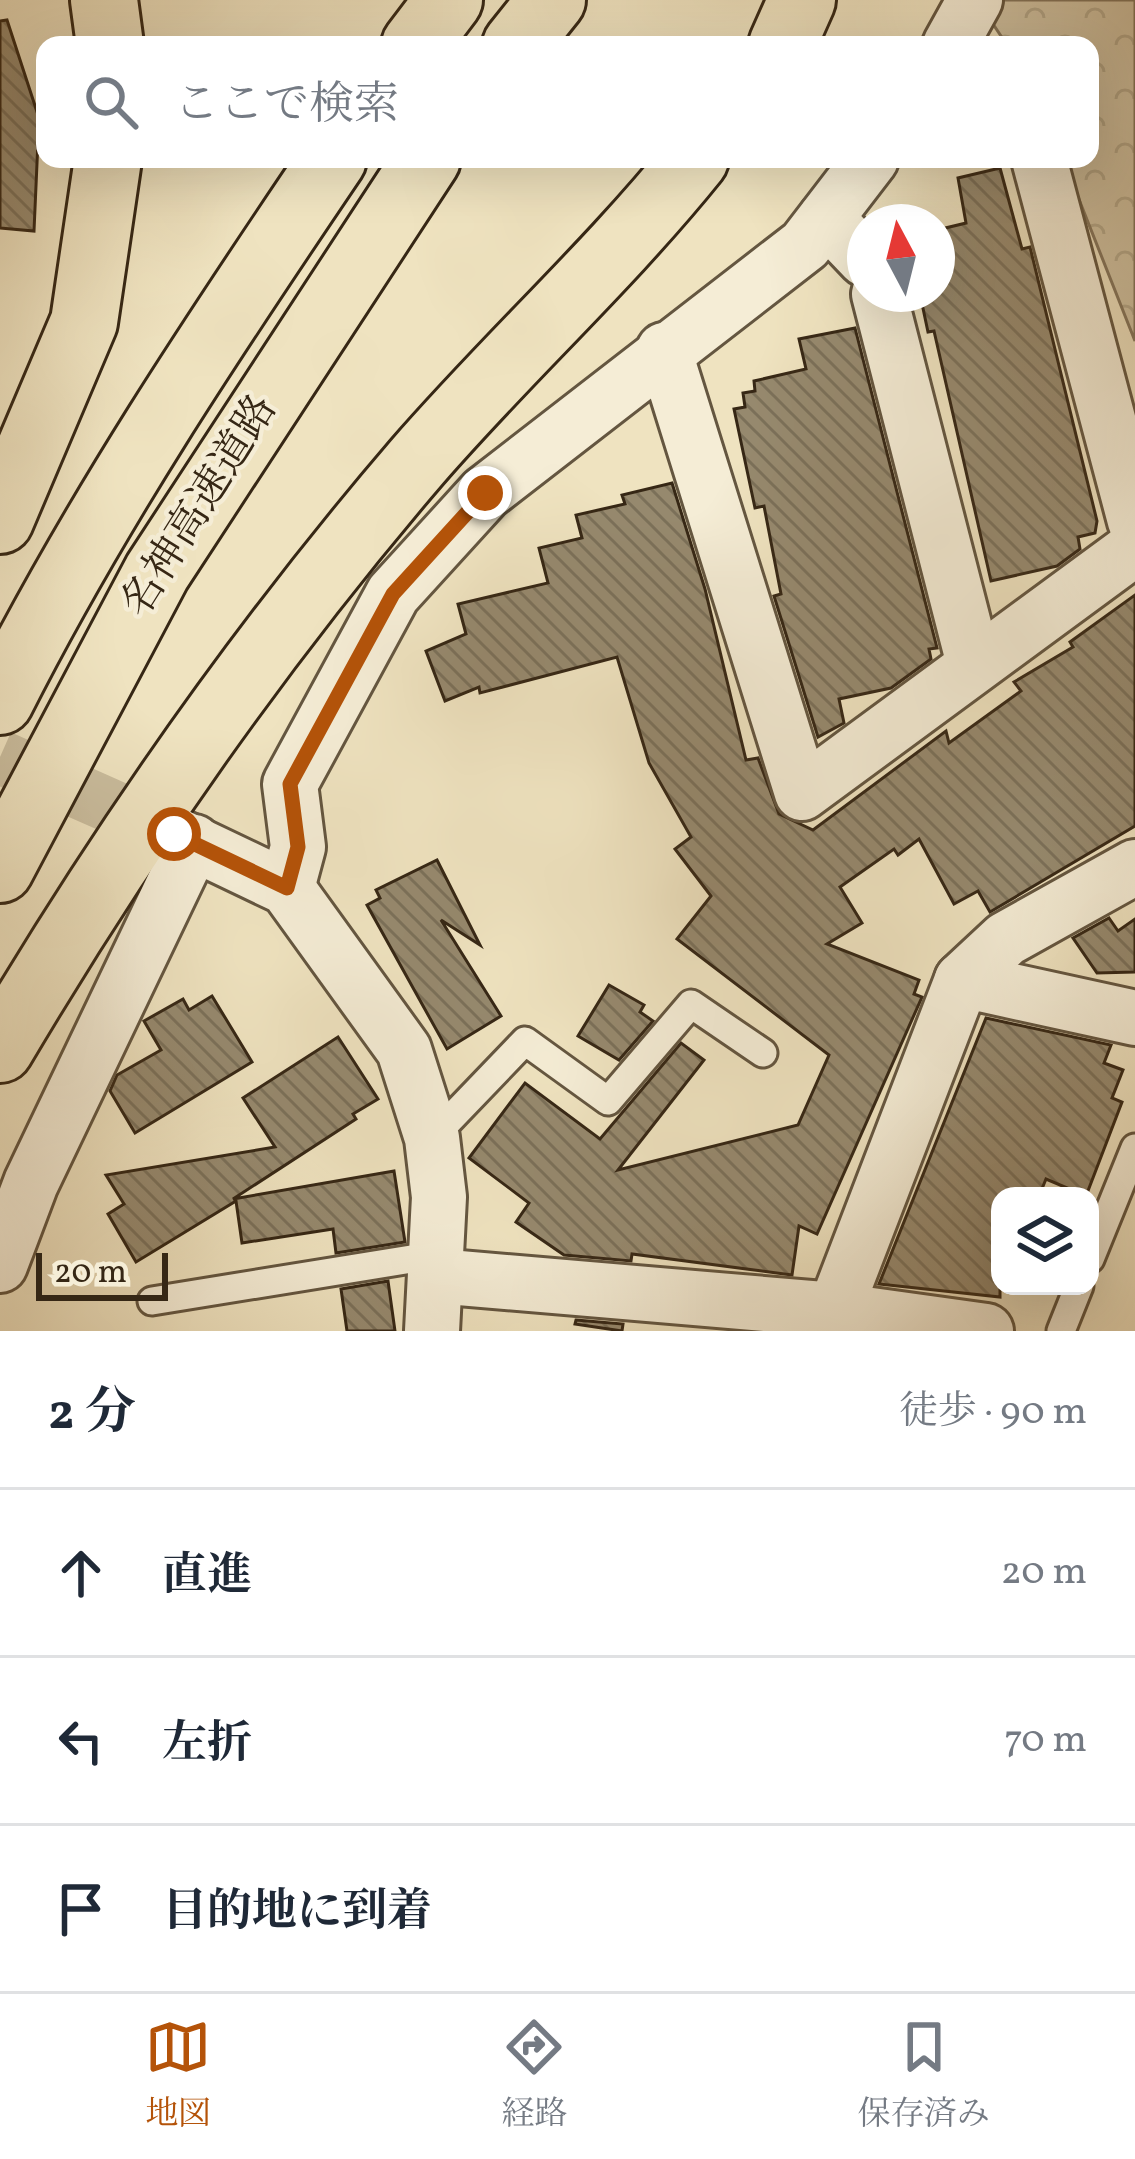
<!DOCTYPE html>
<html lang="ja">
<meta charset="utf-8">
<style>
body{margin:0;font-family:Vollkorn,"Noto Serif JP",serif;background:#f2f2f3;color:#1f2937}
.controls{position:absolute;right:36px;bottom:36px;display:grid;overflow:hidden;border-radius:24px;box-shadow:0 12px 48px #0002}
.controls button{width:108px;height:108px;display:grid;place-items:center;padding:0;border:0;border-bottom:3px solid #e0e1e3;background:#fff;color:#1f2937;font:60px sans-serif}
.compass{position:absolute;left:847px;top:204px;width:108px;height:108px;border-radius:50%;background:#fff;box-shadow:0 12px 48px #0002;rotate:353deg}
.scale{position:absolute;left:36px;bottom:30px;width:132px;box-sizing:border-box;padding-left:12px;border:6px solid #362715;border-top:0;font-size:33px;line-height:42px;white-space:nowrap;color:#362715;-webkit-text-stroke:9px #f5edd6;paint-order:stroke}
.stop{position:absolute;width:36px;height:36px;margin:-27px;border:9px solid #b45309;border-radius:50%;background:#fff}
.stop.end{background:#b45309;border-color:#fff;box-shadow:0 3px 12px #0008}
.list{margin:0;padding:0;list-style:none}
h2{display:flex;justify-content:space-between;align-items:center;height:156px;margin:0;padding:0 48px;font-size:51px}
h2 small{font-size:39px;font-weight:400;color:#747a83}
.list li{display:grid;grid-template-columns:78px 1fr auto;gap:36px;align-items:center;box-sizing:border-box;height:168px;padding:0 48px;border-top:3px solid #e0e1e3}
.list b{display:block;font-size:45px;white-space:nowrap}
.list em{font-size:39px;font-style:normal;color:#747a83}
.icon{flex:none;width:66px;height:66px;fill:none;stroke:currentColor;stroke-width:2;stroke-linecap:round;stroke-linejoin:round}
.map{position:relative;flex:none;width:1135px;height:1331px;overflow:hidden}
.search{position:absolute;background:#fff;box-shadow:0 12px 48px #0002;left:36px;right:36px;top:36px;height:132px;display:flex;align-items:center;gap:30px;box-sizing:border-box;padding:0 42px;border-radius:24px;color:#747a83;font-size:45px}
.sheet{height:660px;background:#fff}
nav{display:flex;justify-content:space-around;align-items:center;box-sizing:border-box;height:168px;border-top:3px solid #e0e1e3;background:#fff;font-size:33px;color:#747a83}
nav a{display:grid;justify-items:center;gap:6px}
nav .on{color:#b45309}
.map>svg:first-child{display:block}
.forest{fill:url(#forest-crowns);stroke:#83755c;stroke-width:3}
.building{fill:url(#building-back-hatch);stroke:#362715;stroke-width:3}
.lines{fill:none;stroke-linecap:round;stroke-linejoin:round}
.street-tunnel{stroke:#cabd9e;stroke-width:54;stroke-dasharray:54 27;stroke-linecap:butt}
.lane-casing{stroke:#645640;stroke-width:33}
.street-casing{stroke:#645640;stroke-width:60}
.highway-casing{stroke:#362715;stroke-width:72}
.lane{stroke:#f5edd6;stroke-width:27}
.street{stroke:#f5edd6;stroke-width:54}
.highway{stroke:#efe3c0;stroke-width:66}
.route{stroke:#b45309;stroke-width:15}
.labels{text-anchor:middle;dominant-baseline:central;stroke-width:9;stroke-linejoin:round;paint-order:stroke}
.street-label{font-size:42px;fill:#362715;stroke:#f5edd6}
</style>
<div class="map">
<svg width="1135" height="1331" viewBox="0 0 1135 1331">
<defs>
<pattern id="forest-crowns" width="20" height="18" patternUnits="userSpaceOnUse" patternTransform="scale(3)"><rect width="20" height="18" fill="#d0c3a3"/><path d="M2 6a3 3 0 1 1 6 0M12 15a3 3 0 1 1 6 0" fill="none" stroke="#b3a88b"/></pattern>
<pattern id="building-back-hatch" width="6" height="6" patternUnits="userSpaceOnUse" patternTransform="scale(3)"><rect width="6" height="6" fill="#96896e"/><path d="M-1 5l2 2M0 0l6 6M5-1l2 2" fill="none" stroke="#7b7059"/></pattern>
</defs>
<rect width="100%" height="100%" fill="#efe3c0"/>
<filter id="stains"><feTurbulence type="fractalNoise" baseFrequency=".00167" numOctaves="4"/><feColorMatrix values="0 0 0 0 .2 0 0 0 0 .09 0 0 0 0 .02 0 0 0 .5 -.17"/></filter>
<radialGradient id="worn" r=".72"><stop offset=".6" stop-color="#630" stop-opacity="0"/><stop offset="1" stop-color="#630" stop-opacity=".3"/></radialGradient>
<!-- forest -->
<polygon class="forest" points="977,0 1135,0 1135,341 1063,159 1090,159 1090,45 1007,45"/>
<!-- building -->
<g class="building">
<polygon points="7,20 39,118 34,231 0,228 0,21"/>
<polygon points="1000,168 1022,249 1030,247 1097,521 1095,533 1078,537 1080,549 1057,566 991,581 934,331 928,332 920,294 937,294 937,230 966,223 958,178"/>
<polygon points="855,328 937,648 929,649 931,659 891,688 839,699 844,723 818,737 774,596 781,594 764,506 755,508 734,409 745,407 743,393 755,391 754,381 806,369 799,339"/>
<polygon points="672,483 705,589 746,760 758,758 779,814 813,830 946,731 949,743 1021,691 1014,682 1073,647 1070,642 1135,595 1135,826 990,912 978,891 954,904 919,839 898,855 894,849 840,887 862,923 827,944 919,980 914,994 922,997 817,1234 799,1226 792,1275 632,1254 631,1261 564,1255 516,1222 529,1203 469,1158 525,1083 600,1139 681,1043 704,1060 618,1170 798,1125 829,1055 677,939 711,896 675,849 691,837 649,763 617,657 480,693 479,687 445,701 426,651 466,634 458,604 548,583 539,548 582,538 576,515 625,504 622,495"/>
<polygon points="437,860 480,945 441,920 501,1016 447,1049 367,905 380,898 376,890"/>
<polygon points="1109,918 1118,931 1135,919 1135,972 1097,973 1073,938"/>
<polygon points="609,985 644,1005 640,1012 653,1021 619,1060 578,1036"/>
<polygon points="212,996 252,1062 135,1133 110,1091 117,1075 161,1050 144,1021 183,999 189,1010"/>
<polygon points="986,1018 1111,1045 1104,1063 1123,1070 1112,1098 1122,1102 1086,1196 1046,1179 1039,1196 1000,1196 1000,1297 879,1284"/>
<polygon points="338,1037 378,1099 353,1114 356,1119 233,1199 394,1171 405,1242 336,1253 333,1229 242,1243 236,1201 136,1262 108,1214 124,1204 106,1175 275,1147 243,1098"/>
<polygon points="388,1281 395,1331 347,1331 341,1289"/>
<polygon points="576,1320 623,1324 622,1331 575,1324"/>
</g>
<g class="lines">
<!-- street-tunnel -->
<polyline class="street-tunnel" points="0,757 174,834"/>
<!-- lane casing -->
<g class="lane-casing">
<g id="lane">
<polyline points="432,1138 525,1041 608,1101 691,1004 763,1053"/>
<polyline points="1090,1259 1135,1148"/>
<polyline points="152,1301 436,1255"/>
<polyline points="1061,1331 1079,1286"/>
</g>
</g>
<!-- street casing -->
<g class="street-casing">
<g id="street">
<polyline points="950,45 975,0"/>
<polyline points="1039,159 1135,521"/>
<polyline points="826,218 865,259"/>
<polyline points="879,294 974,664"/>
<polyline points="664,350 802,793 1135,548"/>
<polyline points="174,834 287,888 404,1050 432,1138 439,1197 432,1331"/>
<polyline points="287,888 298,847 290,784 393,594 485,493 805,245 871,159"/>
<polyline points="962,980 1006,939 1135,867"/>
<polyline points="0,1265 31,1183 194,842"/>
<polyline points="436,1276 835,1310 986,1331"/>
<polyline points="835,1310 962,980 1135,1018"/>
</g>
</g>
<!-- highway casing -->
<g class="highway-casing">
<g id="highway">
<polyline points="104,0 110,45"/>
<polyline points="415,45 449,0"/>
<polyline points="516,45 552,0"/>
<polyline points="782,45 802,0"/>
<polyline points="0,520 84,322 108,159"/>
<path d="M0,701C96,511 214,335 333,159"/>
<polyline points="0,869 157,572 427,159"/>
<path d="M0,1049C123,841 260,645 417,462C507,358 609,266 695,159"/>
</g>
</g>
<!-- lane -->
<use href="#lane" class="lane"/>
<!-- street -->
<use href="#street" class="street"/>
<!-- highway -->
<use href="#highway" class="highway"/>
</g>
<g class="lines">
<!-- route -->
<polyline class="route" points="174,834 287,888 298,847 290,784 393,594 485,493"/>
</g>
<g class="labels">
<!-- street labels -->
<g class="street-label">
<text transform="translate(201 507) rotate(-58)">名神高速道路</text>
</g>
</g>
<rect width="100%" height="100%" filter="url(#stains)"/>
<rect width="100%" height="100%" fill="url(#worn)"/>
</svg>
<div class="controls">
<button><svg class="icon" aria-label="layers" viewBox="0 0 24 24"><path d="M12 4l9 5-9 5-9-5zM3 14l9 5 9-5"/></svg></button>
</div>
<svg class="compass" viewBox="-18 -18 36 36"><path d="M0-13l5 13h-10z" fill="#e53935"/><path d="M0 13l5-13h-10z" fill="#747a83"/></svg>
<div class="scale">20 m</div>
<div class="stop" style="left:174px;top:834px"></div>
<div class="stop end" style="left:485px;top:493px"></div>
<div class="search"><svg class="icon" aria-label="search" viewBox="0 0 24 24"><circle cx="10" cy="10" r="6"/><path d="M15 15l6 6"/></svg>ここで検索</div>
</div>
<section class="sheet">
<h2>2 分<small>徒歩 · 90 m</small></h2>
<ul class="list">
<li><svg class="icon" aria-label="ahead" viewBox="0 0 24 24"><path d="M12 20V5M6 11l6-6 6 6"/></svg><div><b>直進</b></div><em>20 m</em></li>
<li><svg class="icon" aria-label="left" viewBox="0 0 24 24"><path d="M17 20v-9H6M10 6l-5 5 5 5"/></svg><div><b>左折</b></div><em>70 m</em></li>
<li><svg class="icon" aria-label="arrive" viewBox="0 0 24 24"><path d="M6 21V4h12l-3 4 3 4H6"/></svg><div><b>目的地に到着</b></div></li>
</ul>
</section>
<nav>
<a class="on"><svg class="icon" aria-label="map" viewBox="0 0 24 24"><path d="M3 6l6-2 6 2 6-2v14l-6 2-6-2-6 2zM9 4v14M15 6v14"/></svg>地図</a>
<a><svg class="icon" aria-label="directions" viewBox="0 0 24 24"><path d="M12 3l9 9-9 9-9-9zM9 14v-3h6M13 9l2 2-2 2"/></svg>経路</a>
<a><svg class="icon" aria-label="saved" viewBox="0 0 24 24"><path d="M7 4h10v16l-5-4-5 4z"/></svg>保存済み</a>
</nav>
